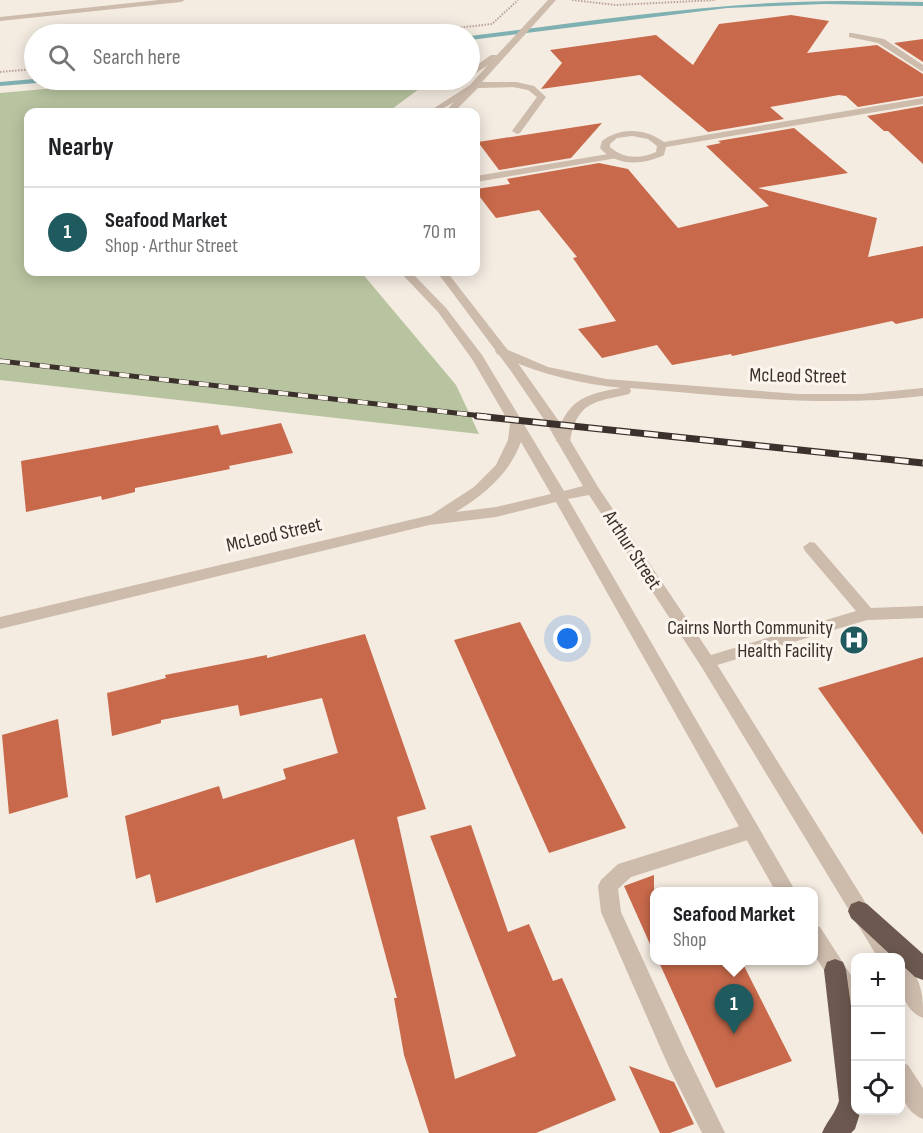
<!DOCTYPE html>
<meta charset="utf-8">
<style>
body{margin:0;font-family:"Sofia Sans Condensed",sans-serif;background:#f6f6f6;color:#202124}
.controls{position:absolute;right:18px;bottom:18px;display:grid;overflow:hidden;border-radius:12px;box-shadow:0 3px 15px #0003}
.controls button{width:54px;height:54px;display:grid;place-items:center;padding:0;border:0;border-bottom:2px solid #e0e0e0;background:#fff;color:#202124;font:30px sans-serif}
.you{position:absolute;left:568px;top:639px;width:21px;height:21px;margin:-15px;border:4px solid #fff;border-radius:50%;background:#1a73e8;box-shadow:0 0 0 9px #1a73e833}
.badge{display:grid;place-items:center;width:39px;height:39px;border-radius:50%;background:#1f5a5e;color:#fff;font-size:20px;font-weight:700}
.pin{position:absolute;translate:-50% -50px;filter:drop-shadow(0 2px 3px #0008)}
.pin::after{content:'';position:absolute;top:32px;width:21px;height:18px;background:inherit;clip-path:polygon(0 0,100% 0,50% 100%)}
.popup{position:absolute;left:650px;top:887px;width:168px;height:78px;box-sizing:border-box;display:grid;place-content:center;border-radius:12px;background:#fff;filter:drop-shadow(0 2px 4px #0005);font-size:20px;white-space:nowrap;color:#757577}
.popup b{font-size:22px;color:#202124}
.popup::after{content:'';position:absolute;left:50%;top:100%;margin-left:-12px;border:12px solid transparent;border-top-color:#fff}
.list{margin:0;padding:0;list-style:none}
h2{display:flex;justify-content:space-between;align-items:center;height:78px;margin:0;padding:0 24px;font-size:26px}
h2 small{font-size:20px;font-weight:400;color:#757577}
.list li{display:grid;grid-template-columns:39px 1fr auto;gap:18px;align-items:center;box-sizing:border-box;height:90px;padding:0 24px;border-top:2px solid #e0e0e0}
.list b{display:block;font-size:22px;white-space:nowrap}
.list p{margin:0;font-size:20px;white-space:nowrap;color:#757577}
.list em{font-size:20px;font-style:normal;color:#757577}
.icon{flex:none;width:33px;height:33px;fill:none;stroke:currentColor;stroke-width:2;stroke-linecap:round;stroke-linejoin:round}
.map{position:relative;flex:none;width:923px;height:1133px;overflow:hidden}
.search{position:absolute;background:#fff;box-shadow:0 3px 15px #0003;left:24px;top:24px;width:456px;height:66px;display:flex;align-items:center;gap:15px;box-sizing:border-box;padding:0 21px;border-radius:33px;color:#757577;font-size:22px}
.panel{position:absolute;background:#fff;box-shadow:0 3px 15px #0003;left:24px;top:108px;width:456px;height:168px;border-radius:12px}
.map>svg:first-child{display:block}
.green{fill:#b8c4a0}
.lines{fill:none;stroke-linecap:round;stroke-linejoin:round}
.stream{fill:#7fb0b2;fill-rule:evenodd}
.building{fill:#c8694b}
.path{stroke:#b9a596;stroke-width:2;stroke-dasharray:1.5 1.5;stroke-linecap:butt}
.service{fill:#cdbbac;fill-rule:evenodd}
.minor{fill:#cdbbac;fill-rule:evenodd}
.tertiary{fill:#cdbbac;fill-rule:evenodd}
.trunk{fill:#6c584f;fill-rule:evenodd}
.rail-far1-casing{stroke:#3b302b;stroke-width:5}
.rail-casing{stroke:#3b302b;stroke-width:7}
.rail-far1{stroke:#fbf5ee;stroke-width:4;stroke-dasharray:10;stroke-linecap:butt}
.rail{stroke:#fbf5ee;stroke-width:4.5;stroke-dasharray:14;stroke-linecap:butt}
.labels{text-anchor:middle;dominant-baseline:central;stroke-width:6;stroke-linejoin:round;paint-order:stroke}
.street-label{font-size:20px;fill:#3b302b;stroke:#fbf5ee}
.poi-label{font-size:20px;fill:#3b302b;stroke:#fbf5ee;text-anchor:end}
</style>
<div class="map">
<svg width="923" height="1133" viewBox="0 0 923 1133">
<rect width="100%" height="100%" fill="#f4ebe1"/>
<!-- green -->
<polygon class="green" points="145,80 431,80 388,112 28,112 28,272 361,272 456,385 479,434 0,380 0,93"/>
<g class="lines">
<!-- stream -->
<g class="stream">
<path d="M844,1L923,2V6L824,4L727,8L470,40V36C594,21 718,1 844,1Z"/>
<polygon points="34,79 52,80 49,82 0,86 0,82"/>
</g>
</g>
<!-- building -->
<g class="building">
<polygon points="791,15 829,21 807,53 877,45 923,74 923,96 858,107 846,96 839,95 770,107 784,119 708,132 640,75 541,89 562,63 550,50 656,35 693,65 719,24"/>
<polygon points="923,39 923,62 894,43"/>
<polygon points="923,106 923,164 888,131 884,131 867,116"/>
<polygon points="602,123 571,158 499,170 478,142"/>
<polygon points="794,128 848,173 758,188 877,218 868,257 923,246 923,318 896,324 892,321 732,356 731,354 672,365 657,345 602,358 578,329 616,321 573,258 577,257 539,210 496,218 476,192 476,189 510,184 507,179 599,163 628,169 678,228 769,206 706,146 721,143 718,141"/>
<polygon points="281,423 293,453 229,466 230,469 135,488 135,492 102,500 101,496 26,512 21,461 218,425 221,435"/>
<polygon points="520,622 626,828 549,853 454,640"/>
<polygon points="365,634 426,809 397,817 455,1079 516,1056 430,836 471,825 508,932 529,924 553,981 562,978 616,1100 536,1133 429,1133 404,1055 394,998 397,998 354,839 156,903 150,874 136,879 125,816 219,786 223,799 286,779 283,769 338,753 322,698 240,716 238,705 161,720 161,723 112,736 107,693 166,678 165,675 267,655 267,658"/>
<polygon points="923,657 923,835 818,688"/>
<polygon points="58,719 68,797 9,814 2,735"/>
<polygon points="654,875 654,953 624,886"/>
<polygon points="658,960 741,960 792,1061 716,1088"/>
<polygon points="629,1066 674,1082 694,1124 670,1133 660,1133"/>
</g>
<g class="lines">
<!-- path -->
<g class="path">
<polyline points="572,0 616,5 716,0"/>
<polyline points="401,34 492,24 518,0"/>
<polyline points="0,72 34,69"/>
</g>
<!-- service -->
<g class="service">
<polygon points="516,82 534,86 546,97 520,133 517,134 512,131 537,97 528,90 513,87 513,83"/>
<polygon points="614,153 619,156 617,158 476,182 476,176"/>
<polygon points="810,542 815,543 871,608 923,606 923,618 867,620 707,668 701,666 699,662 701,658 856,611 805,551 803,547"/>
<polygon points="750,823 757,825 759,831 757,837 631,877 618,889 621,912 684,1049 725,1133 702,1133 668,1065 601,912 598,886 601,880 618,864"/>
</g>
<!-- minor -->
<g class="minor">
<polygon points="159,0 185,0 181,2 0,21 0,17"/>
<polygon points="852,33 884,39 923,65 923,72 878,43 849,37 849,33"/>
<path d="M923,98V104L666,147L664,155C644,165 616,167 600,148L602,141C620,127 645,128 664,142ZM632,136L648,139L657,146L656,152C641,159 623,159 610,147V144L617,138Z"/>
<path d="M501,347L548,367L606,379L798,394H861L923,388V396C824,408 728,396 630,388L631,391L629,394C595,402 577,401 570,441L563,445L556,441C564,402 584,393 622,388C577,383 537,374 497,354L495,351Z"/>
</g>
<!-- tertiary -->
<g class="tertiary">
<polygon points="548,0 556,0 482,82 516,82 519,83 519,87 478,88 454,112 445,112 454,102 437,112 428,112 470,85 488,65 470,77 470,70 491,55 497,55"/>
<path d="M400,272H411L446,308L482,355L564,491L583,486L547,424L511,371L437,272H447L520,366L558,420L598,487L713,658L900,958H878L701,666L589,495L568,499L796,892H776L556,502L496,517L429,525L0,629V617L431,515L474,487L496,465L508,440L510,424L472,359L438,312ZM521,442L551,494L496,507L456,512C485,494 509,474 521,442Z"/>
<polygon points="813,925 820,927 856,983 856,1012 849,1009 813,953"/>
<path d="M900,964C923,973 923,998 923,1018C901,1009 900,985 900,964Z"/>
<path d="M900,1062L908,1065L923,1088V1119C899,1109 900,1084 900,1062Z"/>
</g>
<!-- trunk -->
<g class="trunk">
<polygon points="859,901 867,904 923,954 923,980 915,977 900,963 900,958 894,958 851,918 848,911 851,904"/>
<path d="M835,959L843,962L846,970L856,1042V1110H861L855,1129L851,1133H822C827,1121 835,1114 839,1101L824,970L827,962Z"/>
</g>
<!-- rail-far1 casing -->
<g class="rail-far1-casing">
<polyline id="rail-far1" points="0,361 491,417"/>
</g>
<!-- rail casing -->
<g class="rail-casing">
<polyline id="rail" points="477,416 923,463"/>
</g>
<!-- rail-far1 -->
<use href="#rail-far1" class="rail-far1"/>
<!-- rail -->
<use href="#rail" class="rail"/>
</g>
<!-- icons -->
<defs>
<g id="hospital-disc" transform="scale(1.5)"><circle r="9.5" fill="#1f5a5e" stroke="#fbf5ee"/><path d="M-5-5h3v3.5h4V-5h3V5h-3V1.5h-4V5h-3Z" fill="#fff"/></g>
</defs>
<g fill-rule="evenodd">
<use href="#hospital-disc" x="854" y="640"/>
</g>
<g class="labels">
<!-- street labels -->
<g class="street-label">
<text transform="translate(798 376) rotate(1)">McLeod Street</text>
<text transform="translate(274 535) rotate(-13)">McLeod Street</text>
<text transform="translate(632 550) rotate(57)">Arthur Street</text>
</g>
<!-- poi labels -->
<g class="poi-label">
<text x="833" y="628">Cairns North Community<tspan x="833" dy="23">Health Facility</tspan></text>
</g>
</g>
</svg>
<div class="controls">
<button>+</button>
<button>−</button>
<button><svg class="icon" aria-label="locate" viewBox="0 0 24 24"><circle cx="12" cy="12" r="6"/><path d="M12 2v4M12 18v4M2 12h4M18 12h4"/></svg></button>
</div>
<div class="you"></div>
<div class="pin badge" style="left:734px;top:1034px">1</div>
<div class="popup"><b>Seafood Market</b>Shop</div>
<div class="search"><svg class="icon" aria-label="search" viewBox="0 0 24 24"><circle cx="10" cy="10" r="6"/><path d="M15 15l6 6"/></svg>Search here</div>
<section class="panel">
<h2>Nearby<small></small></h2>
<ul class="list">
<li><span class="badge">1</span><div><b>Seafood Market</b><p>Shop · Arthur Street</p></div><em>70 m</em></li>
</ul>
</section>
</div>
